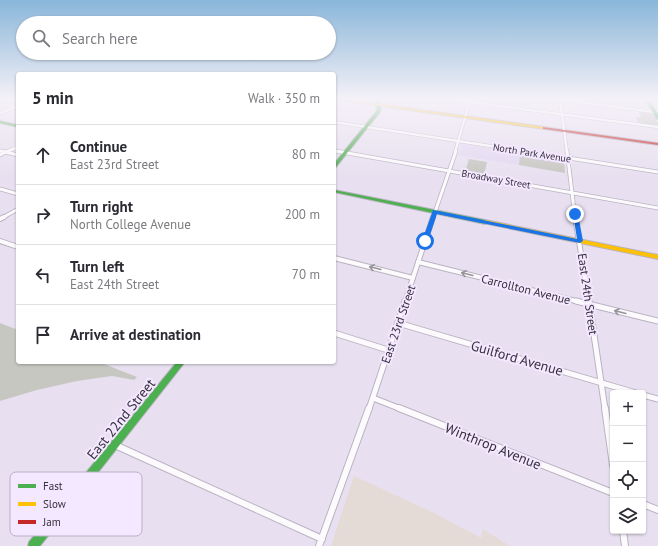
<!DOCTYPE html>
<meta charset="utf-8">
<style>
body{margin:0;font-family:"PT Sans",sans-serif;background:#f2f2f3;color:#2b2b33}
.controls{position:absolute;right:12px;bottom:12px;display:grid;overflow:hidden;border-radius:4px;box-shadow:0 1px 3px #0004}
.controls button{width:36px;height:36px;display:grid;place-items:center;padding:0;border:0;border-bottom:1px solid #e1e1e2;background:#fff;color:#2b2b33;font:20px sans-serif}
.stop{position:absolute;width:12px;height:12px;margin:-9px;border:3px solid #1a73e8;border-radius:50%;background:#fff}
.stop.end{background:#1a73e8;border-color:#fff;box-shadow:0 1px 4px #0008}
.list{margin:0;padding:0;list-style:none}
h2{display:flex;justify-content:space-between;align-items:center;height:52px;margin:0;padding:0 16px;font-size:17px}
h2 small{font-size:13px;font-weight:400;color:#7c7c81}
.list li{display:grid;grid-template-columns:26px 1fr auto;gap:12px;align-items:center;box-sizing:border-box;height:60px;padding:0 16px;border-top:1px solid #e1e1e2}
.list b{display:block;font-size:15px;white-space:nowrap}
.list p{margin:0;font-size:13px;white-space:nowrap;color:#7c7c81}
.list em{font-size:13px;font-style:normal;color:#7c7c81}
.icon{flex:none;width:22px;height:22px;fill:none;stroke:currentColor;stroke-width:2;stroke-linecap:round;stroke-linejoin:round}
.map{position:relative;flex:none;width:658px;height:546px;overflow:hidden}
.search{position:absolute;background:#fff;box-shadow:0 1px 3px #0004;left:16px;top:16px;width:320px;height:44px;display:flex;align-items:center;gap:10px;box-sizing:border-box;padding:0 14px;border-radius:22px;color:#7c7c81;font-size:15px}
.panel{position:absolute;background:#fff;box-shadow:0 1px 3px #0004;left:16px;top:72px;width:320px;height:292px;border-radius:4px}
.map>svg:first-child{display:block}
.industrial{fill:#e4dad6}
.built{fill:#e4d8f2}
.green{fill:#c7c7c2}
.lines{fill:none;stroke-linecap:round;stroke-linejoin:round}
.street-far4-casing{stroke:#b9b3c0;stroke-width:3.5}
.street-far3-casing{stroke:#b9b3c0;stroke-width:4.5}
.street-far2-casing{stroke:#b9b3c0;stroke-width:6}
.street-far1-casing{stroke:#b9b3c0;stroke-width:7}
.street-casing{stroke:#b9b3c0;stroke-width:8}
.fast-casing{stroke:#b9b3c0;stroke-width:2}
.slow-casing{stroke:#b9b3c0;stroke-width:2}
.jam-casing{stroke:#b9b3c0;stroke-width:2}
.street-far4{stroke:#fcfafd;stroke-width:2.5}
.street-far3{stroke:#fcfafd;stroke-width:3}
.street-far2{stroke:#fcfafd;stroke-width:4}
.street-far1{stroke:#fcfafd;stroke-width:5}
.street{stroke:#fcfafd;stroke-width:6}
.fast{fill:#4caf50;fill-rule:evenodd}
.slow{fill:#ffc107;fill-rule:evenodd}
.jam{fill:#c62828;fill-rule:evenodd}
.oneway{stroke:#98949c}
.route{fill:#1a73e8}
.labels{text-anchor:middle;dominant-baseline:central;stroke-width:4;stroke-linejoin:round;paint-order:stroke}
.far-street-label{font-size:10px;fill:#342f3a;stroke:#f3e8ff}
.street-label{font-size:12px;fill:#342f3a;stroke:#f3e8ff}
.near-street-label{font-size:14px;fill:#342f3a;stroke:#f3e8ff}
.key{fill:#f3e8ff;stroke:#bab0c4;stroke-width:1}
.key-label{font-size:11px;fill:#342f3a}
</style>
<div class="map">
<svg width="658" height="546" viewBox="0 0 658 546">
<rect width="100%" height="100%" fill="#e8e0f0"/>
<!-- industrial -->
<polygon class="industrial" points="354,476 432,512 481,538 483,529 510,546 331,546"/>
<!-- built -->
<polygon class="built" points="462,144 520,153 519,165 458,155"/>
<!-- green -->
<g class="green">
<polygon points="638,111 652,113 658,123 658,126 639,124 636,117 641,117"/>
<polygon points="520,153 564,160 565,173 519,165"/>
<polygon points="469,159 487,162 484,175 465,172"/>
<polygon points="0,323 18,330 18,362 99,362 137,377 134,380 112,376 77,381 37,390 0,401"/>
</g>
<g class="lines">
<!-- street-far4 casing -->
<g class="street-far4-casing">
<g id="street-far4">
<polyline points="454,100 658,127"/>
<polyline points="560,100 567,152"/>
<polyline points="563,100 654,112"/>
<polyline points="0,113 18,106"/>
<polyline points="334,122 530,152"/>
<polyline points="0,151 6,152"/>
<polyline points="334,151 341,152"/>
<polyline points="6,152 18,147"/>
<polyline points="455,152 470,100"/>
</g>
</g>
<!-- street-far3 casing -->
<g class="street-far3-casing">
<g id="street-far3">
<polyline points="1,151 18,155"/>
<polyline points="336,151 658,208"/>
<polyline points="524,151 658,172"/>
<polyline points="567,151 575,218"/>
<polyline points="0,155 8,151"/>
<polyline points="0,189 18,194"/>
<polyline points="2,218 18,209"/>
<polyline points="433,218 456,151"/>
</g>
</g>
<!-- street-far2 casing -->
<g class="street-far2-casing">
<g id="street-far2">
<polyline points="575,217 589,302"/>
<polyline points="0,219 4,217"/>
<polyline points="0,241 18,247"/>
<polyline points="334,258 413,278"/>
<polyline points="418,262 580,302"/>
<polyline points="405,302 433,217"/>
</g>
</g>
<!-- street-far1 casing -->
<g class="street-far1-casing">
<g id="street-far1">
<polyline points="576,301 658,321"/>
<polyline points="589,301 605,409"/>
<polyline points="398,323 636,393"/>
<polyline points="334,333 388,350"/>
<polyline points="643,395 658,399"/>
<polyline points="373,398 401,409"/>
<polyline points="369,409 405,301"/>
</g>
</g>
<!-- street casing -->
<g class="street-casing">
<g id="street">
<polyline points="399,408 613,493"/>
<polyline points="605,408 613,465"/>
<polyline points="115,445 322,539"/>
<polyline points="643,504 658,510"/>
<polyline points="623,531 625,546"/>
<polyline points="319,546 369,408"/>
</g>
</g>
<!-- fast casing -->
<g class="fast-casing">
<g id="fast">
<polygon points="377,100 380,100 379,104 381,109 380,112 335,168 334,168 334,164 376,112 377,109 375,104"/>
<polygon points="646,100 649,100 658,115 658,119 656,118"/>
<polygon points="0,121 18,125 18,127 0,123"/>
<polygon points="334,190 485,220 488,222 485,224 334,192"/>
<polygon points="177,362 185,362 40,546 28,546 29,542"/>
</g>
</g>
<!-- slow casing -->
<g class="slow-casing">
<g id="slow">
<polygon points="349,100 544,127 546,128 544,129 338,100"/>
<polygon points="485,220 658,255 658,259 483,223 482,222"/>
</g>
</g>
<!-- jam casing -->
<g class="jam-casing">
<polygon id="jam" points="543,127 658,143 658,145 544,129 543,129"/>
</g>
<!-- street-far4 -->
<use href="#street-far4" class="street-far4"/>
<!-- street-far3 -->
<use href="#street-far3" class="street-far3"/>
<!-- street-far2 -->
<use href="#street-far2" class="street-far2"/>
<!-- street-far1 -->
<use href="#street-far1" class="street-far1"/>
<!-- street -->
<use href="#street" class="street"/>
<!-- fast -->
<use href="#fast" class="fast"/>
<!-- slow -->
<use href="#slow" class="slow"/>
<!-- jam -->
<use href="#jam" class="jam"/>
</g>
<!-- one-way arrows -->
<defs><path id="oneway-shaft" d="M-6 0H5M1.5-3L5.5 0L1.5 3" fill="none" stroke-width="1.6" stroke-linecap="round" stroke-linejoin="round"/></defs>
<g class="oneway">
<use href="#oneway-shaft" transform="translate(375 268) rotate(-166)"/>
<use href="#oneway-shaft" transform="translate(467 274) rotate(-166)"/>
<use href="#oneway-shaft" transform="translate(620 312) rotate(-166)"/>
</g>
<!-- sky -->
<linearGradient id="sky" x2="0" y2="1"><stop stop-color="#89b6d9"/><stop offset="0.56" stop-color="#f5f1f8"/><stop offset="1" stop-color="#f5f1f8" stop-opacity="0"/></linearGradient>
<rect width="658" height="177" fill="url(#sky)"/>
<!-- route -->
<polygon class="route" points="433,210 577,239 573,214 575,213 578,214 583,241 580,243 437,214 428,241 423,243 422,241"/>
<g class="labels">
<!-- far-street labels -->
<g class="far-street-label">
<text transform="translate(532 153) rotate(9)">North Park Avenue</text>
<text transform="translate(496 179) rotate(10)">Broadway Street</text>
</g>
<!-- street labels -->
<g class="street-label">
<text transform="translate(526 289) rotate(14)">Carrollton Avenue</text>
<text transform="translate(588 294) rotate(82)">East 24th Street</text>
<text transform="translate(398 324) rotate(-71)">East 23rd Street</text>
</g>
<!-- near-street labels -->
<g class="near-street-label">
<text transform="translate(517 358) rotate(16)">Guilford Avenue</text>
<text transform="translate(121 419) rotate(-51)">East 22nd Street</text>
<text transform="translate(493 446) rotate(22)">Winthrop Avenue</text>
</g>
</g>
<!-- legend -->
<rect x="10" y="472" width="132" height="64" rx="6" class="key"/>
<rect x="18" y="484" width="18" height="4" fill="#4caf50"/>
<rect x="18" y="502" width="18" height="4" fill="#ffc107"/>
<rect x="18" y="520" width="18" height="4" fill="#c62828"/>
<g class="key-label">
<text x="43" y="490">Fast</text>
<text x="43" y="508">Slow</text>
<text x="43" y="526">Jam</text>
</g>
</svg>
<div class="controls">
<button>+</button>
<button>−</button>
<button><svg class="icon" aria-label="locate" viewBox="0 0 24 24"><circle cx="12" cy="12" r="6"/><path d="M12 2v4M12 18v4M2 12h4M18 12h4"/></svg></button>
<button><svg class="icon" aria-label="layers" viewBox="0 0 24 24"><path d="M12 4l9 5-9 5-9-5zM3 14l9 5 9-5"/></svg></button>
</div>
<div class="stop" style="left:425px;top:241px"></div>
<div class="stop end" style="left:575px;top:214px"></div>
<div class="search"><svg class="icon" aria-label="search" viewBox="0 0 24 24"><circle cx="10" cy="10" r="6"/><path d="M15 15l6 6"/></svg>Search here</div>
<section class="panel">
<h2>5 min<small>Walk · 350 m</small></h2>
<ul class="list">
<li><svg class="icon" aria-label="ahead" viewBox="0 0 24 24"><path d="M12 20V5M6 11l6-6 6 6"/></svg><div><b>Continue</b><p>East 23rd Street</p></div><em>80 m</em></li>
<li><svg class="icon" aria-label="right" viewBox="0 0 24 24"><path d="M7 20v-9h11M14 6l5 5-5 5"/></svg><div><b>Turn right</b><p>North College Avenue</p></div><em>200 m</em></li>
<li><svg class="icon" aria-label="left" viewBox="0 0 24 24"><path d="M17 20v-9H6M10 6l-5 5 5 5"/></svg><div><b>Turn left</b><p>East 24th Street</p></div><em>70 m</em></li>
<li><svg class="icon" aria-label="arrive" viewBox="0 0 24 24"><path d="M6 21V4h12l-3 4 3 4H6"/></svg><div><b>Arrive at destination</b></div></li>
</ul>
</section>
</div>
